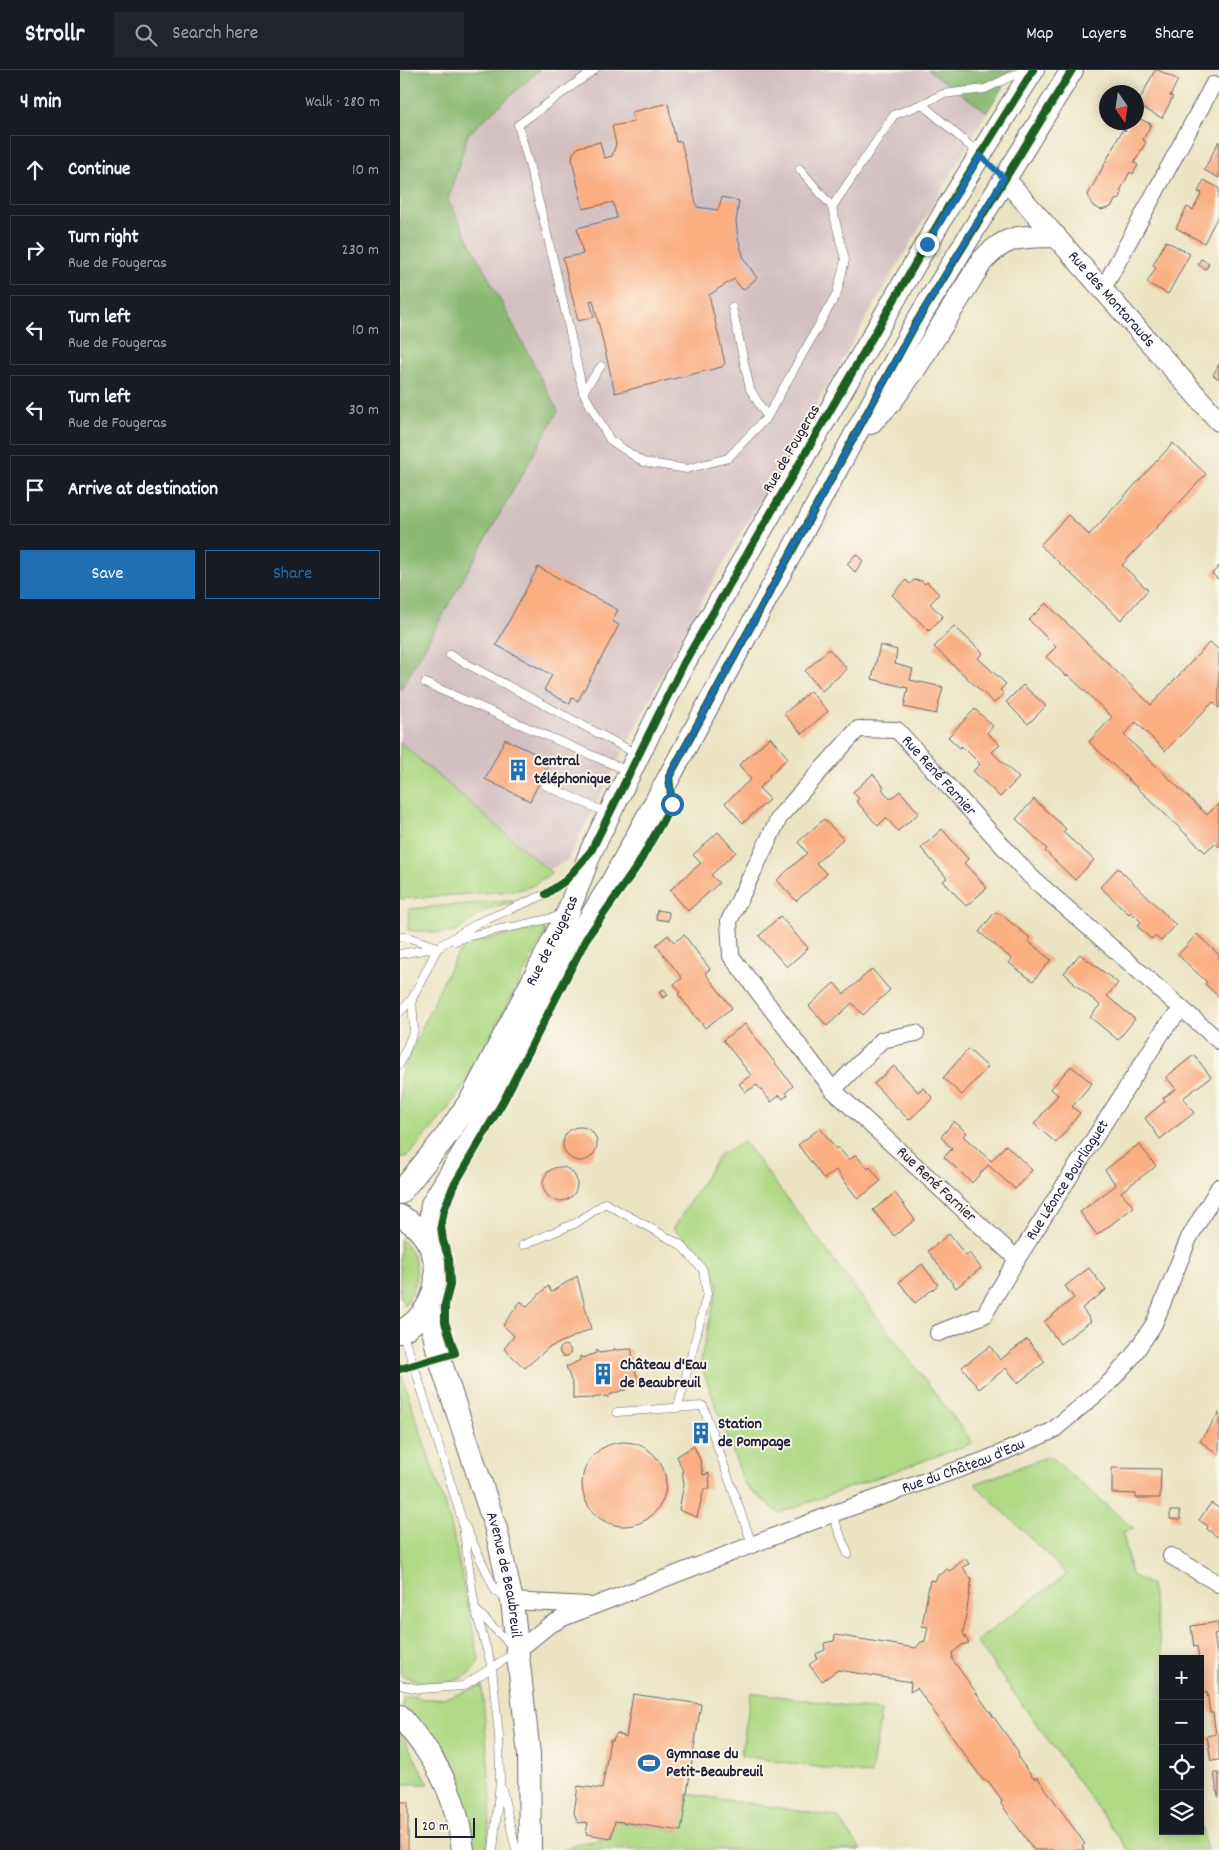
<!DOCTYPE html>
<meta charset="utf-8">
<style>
body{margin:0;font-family:Dekko,sans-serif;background:#20242c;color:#f1f3f6}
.controls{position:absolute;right:15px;bottom:15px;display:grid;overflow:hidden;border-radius:0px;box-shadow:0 2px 12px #0003}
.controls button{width:45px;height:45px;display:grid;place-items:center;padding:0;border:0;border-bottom:1px solid #363941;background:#171b24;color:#f1f3f6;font:25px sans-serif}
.compass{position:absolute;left:699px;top:15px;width:45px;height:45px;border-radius:50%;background:#171b24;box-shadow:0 2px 12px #0003;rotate:167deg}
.scale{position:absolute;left:15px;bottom:12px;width:60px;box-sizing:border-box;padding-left:5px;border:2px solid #22223b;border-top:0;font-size:14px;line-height:18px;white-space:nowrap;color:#22223b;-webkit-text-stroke:4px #fbf7ec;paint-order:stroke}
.stop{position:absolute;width:15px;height:15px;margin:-11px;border:4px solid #1f6fb2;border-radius:50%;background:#fff}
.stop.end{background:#1f6fb2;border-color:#fff;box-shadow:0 1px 5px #0008}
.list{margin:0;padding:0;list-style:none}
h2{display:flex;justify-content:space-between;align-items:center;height:65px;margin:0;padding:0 20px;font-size:21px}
h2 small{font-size:16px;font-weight:400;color:#9ea1a6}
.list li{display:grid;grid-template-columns:32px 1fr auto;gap:15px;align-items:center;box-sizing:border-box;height:70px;margin:0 10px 10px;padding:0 10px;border:1px solid #363941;border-radius:0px}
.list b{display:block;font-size:19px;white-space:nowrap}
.list p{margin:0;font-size:16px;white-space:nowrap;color:#9ea1a6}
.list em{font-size:16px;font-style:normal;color:#9ea1a6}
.actions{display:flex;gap:10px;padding:15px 20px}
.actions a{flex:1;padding:11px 0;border:1px solid #1f6fb2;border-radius:0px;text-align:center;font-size:18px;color:#1f6fb2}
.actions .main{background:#1f6fb2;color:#fff}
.icon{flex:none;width:28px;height:28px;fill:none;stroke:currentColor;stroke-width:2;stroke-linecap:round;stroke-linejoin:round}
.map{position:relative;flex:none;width:819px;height:1780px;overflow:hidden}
header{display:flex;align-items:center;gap:30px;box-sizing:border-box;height:70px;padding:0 25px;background:#171b24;border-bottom:1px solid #363941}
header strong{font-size:24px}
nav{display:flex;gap:28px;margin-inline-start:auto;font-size:18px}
.search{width:350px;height:45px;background:#20242c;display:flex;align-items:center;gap:12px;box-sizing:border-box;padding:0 18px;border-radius:0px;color:#9ea1a6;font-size:19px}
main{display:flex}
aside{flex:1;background:#171b24}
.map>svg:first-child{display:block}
.industrial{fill:#d2bfc1}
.green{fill:#afd985;stroke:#687e60}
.forest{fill:#8bb972;stroke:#566e56}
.building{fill:#faae82}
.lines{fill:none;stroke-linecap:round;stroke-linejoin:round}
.service-casing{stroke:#68666b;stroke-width:9}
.minor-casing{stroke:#68666b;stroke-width:18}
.tertiary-casing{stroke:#68666b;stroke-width:22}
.secondary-casing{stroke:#68666b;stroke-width:24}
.service{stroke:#fff;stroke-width:8}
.minor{stroke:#fff;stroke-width:16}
.tertiary{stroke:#fff;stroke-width:20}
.secondary{stroke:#fff;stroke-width:22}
.cycleway-casing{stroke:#fbf7ec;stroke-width:11}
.cycleway{stroke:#1b5e20;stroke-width:8}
.route{stroke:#1f6fb2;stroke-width:6}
.labels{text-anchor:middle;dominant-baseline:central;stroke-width:4;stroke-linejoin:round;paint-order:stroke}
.street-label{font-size:16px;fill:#22223b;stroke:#fbf7ec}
.poi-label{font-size:16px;font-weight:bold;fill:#22223b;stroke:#fbf7ec;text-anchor:start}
</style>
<header>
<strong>Strollr</strong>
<div class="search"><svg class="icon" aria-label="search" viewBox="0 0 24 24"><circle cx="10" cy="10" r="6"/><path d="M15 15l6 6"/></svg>Search here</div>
<nav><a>Map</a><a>Layers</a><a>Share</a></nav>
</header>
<main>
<aside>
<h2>4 min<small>Walk · 280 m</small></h2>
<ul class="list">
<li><svg class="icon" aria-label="ahead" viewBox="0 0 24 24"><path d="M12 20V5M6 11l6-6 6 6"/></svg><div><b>Continue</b></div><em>10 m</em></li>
<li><svg class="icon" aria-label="right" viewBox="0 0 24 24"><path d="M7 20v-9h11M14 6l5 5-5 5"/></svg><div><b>Turn right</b><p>Rue de Fougeras</p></div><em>230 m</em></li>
<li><svg class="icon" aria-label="left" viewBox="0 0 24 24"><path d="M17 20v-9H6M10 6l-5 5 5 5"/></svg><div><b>Turn left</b><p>Rue de Fougeras</p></div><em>10 m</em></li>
<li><svg class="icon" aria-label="left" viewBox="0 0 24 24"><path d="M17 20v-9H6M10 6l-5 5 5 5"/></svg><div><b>Turn left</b><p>Rue de Fougeras</p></div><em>30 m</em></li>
<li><svg class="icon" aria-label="arrive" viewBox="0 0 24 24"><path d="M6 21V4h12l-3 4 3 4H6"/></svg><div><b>Arrive at destination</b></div></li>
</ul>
<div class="actions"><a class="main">Save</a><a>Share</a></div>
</aside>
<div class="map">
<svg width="819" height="1780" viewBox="0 0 819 1780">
<rect width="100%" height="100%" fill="#fbf7ec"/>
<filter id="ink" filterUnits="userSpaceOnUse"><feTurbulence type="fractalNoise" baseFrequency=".02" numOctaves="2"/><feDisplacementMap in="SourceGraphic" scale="10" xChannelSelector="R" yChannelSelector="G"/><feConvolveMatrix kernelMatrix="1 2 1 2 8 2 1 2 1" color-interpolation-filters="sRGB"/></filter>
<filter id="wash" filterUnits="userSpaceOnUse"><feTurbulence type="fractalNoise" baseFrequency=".0096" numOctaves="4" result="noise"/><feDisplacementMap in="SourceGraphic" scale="20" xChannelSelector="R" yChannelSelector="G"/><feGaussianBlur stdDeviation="1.12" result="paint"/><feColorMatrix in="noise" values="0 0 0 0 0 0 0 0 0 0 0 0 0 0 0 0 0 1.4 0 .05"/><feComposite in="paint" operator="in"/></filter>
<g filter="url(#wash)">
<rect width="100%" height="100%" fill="#ebe4c3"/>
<!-- industrial -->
<polygon class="industrial" points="139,0 528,0 587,42 287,556 167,791 148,800 0,673 0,621 158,341 48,130 68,64"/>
<!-- green -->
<g class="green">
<polygon points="0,673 148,800 151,803 132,816 114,821 0,829"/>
<polygon points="112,830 114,831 91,838 81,843 56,862 40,863 8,860 9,839"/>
<polygon points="142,857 144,858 146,861 65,1015 42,1047 8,1086 1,1088 0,1086 0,1007 44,909 56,887 67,874"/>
<polygon points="344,1072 573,1373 379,1443 345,1415 300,1292 318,1216 308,1187 273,1159 319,1085"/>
<path d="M0,1169C22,1186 19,1214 5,1235L0,1227Z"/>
<path d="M2,1306L51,1454L79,1590C67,1620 24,1615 0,1605V1307Z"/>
<polygon points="649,1386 734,1459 723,1462 731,1505 751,1515 763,1589 763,1761 800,1761 800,1750 807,1780 728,1780 576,1571 667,1504 575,1414"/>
<path d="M82,1616L91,1729L87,1780H72L3,1638V1628C14,1624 16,1628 26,1629C45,1630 64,1622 82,1616Z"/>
<polygon points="351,1622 481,1641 471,1705 341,1686"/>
<polygon points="0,1662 1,1663 29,1714 0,1714"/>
<polygon points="287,1724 438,1747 461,1780 164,1780 182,1773 211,1768 215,1751 280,1761"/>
</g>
<!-- forest -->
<g class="forest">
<polygon points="0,0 139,0 68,64 48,130 158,341 0,621"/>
<polygon points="528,0 613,0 587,42"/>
</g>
<g id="blocks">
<!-- building -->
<g class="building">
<polygon points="755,0 758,0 778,10 770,26 773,27 762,48 737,35"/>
<polygon points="268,33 276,72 281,71 297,137 318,140 322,127 339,131 336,152 338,168 344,189 357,208 343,220 334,209 309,225 325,293 322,297 215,323 193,230 190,231 194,247 178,251 163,188 183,184 177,158 217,148 213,132 183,139 172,89 173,83 179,77 200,72 204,88 212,86 216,74 212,56 234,52 232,42"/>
<polygon points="736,47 751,54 743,70 746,72 734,93 738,95 733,104 730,102 720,121 722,123 719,130 716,129 711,137 701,140 692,135 688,125 723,59 725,61 730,52 736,52"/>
<polygon points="819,71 819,108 804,100"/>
<polygon points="804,110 819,118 819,144 804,173 776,158 787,137 793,140 802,123 798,122"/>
<polygon points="766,171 790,184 768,224 747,213 756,197 753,195"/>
<polygon points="801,189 809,193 806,199 798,195"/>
<polygon points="819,294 819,309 813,305"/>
<polygon points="773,373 806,404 722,495 748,520 721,550 640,475 668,445 689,465"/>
<polygon points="456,484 463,491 455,502 447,494"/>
<polygon points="819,496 819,510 812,504"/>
<polygon points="138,497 218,540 212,551 219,555 178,631 172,628 170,634 144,620 152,605 96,575"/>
<polygon points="506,510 510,514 514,510 522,511 525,514 527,512 539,524 530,534 543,546 529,561 492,525"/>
<polygon points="646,533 751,635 810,572 819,580 819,638 813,632 765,681 736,652 724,665 807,745 819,733 819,777 815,773 805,782 689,672 712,647 668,605 666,606 646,587 656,577 629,550"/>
<polygon points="554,556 583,583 578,588 606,614 600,620 604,624 594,633 534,577"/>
<polygon points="480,575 497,580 495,594 513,599 510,610 543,617 536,644 504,637 508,618 472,609"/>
<polygon points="429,579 447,599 422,621 405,601"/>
<polygon points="623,615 646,636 628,654 606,632"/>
<polygon points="410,621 428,641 402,664 384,644"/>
<polygon points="575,639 593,656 587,663 600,675 592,682 619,708 600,727 573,701 580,694 562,676 560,678 548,667"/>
<polygon points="370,667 388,688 369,705 370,708 359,718 370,729 343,753 325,733 351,709 339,695"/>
<polygon points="105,669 150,691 130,731 85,709"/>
<polygon points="473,704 484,717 482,719 490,729 500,721 519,743 498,761 486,748 478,756 456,731 459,729 453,722"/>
<polygon points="634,729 666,759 663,762 694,790 675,810 645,781 647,779 616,749"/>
<polygon points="424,749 443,769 416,793 427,804 396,831 377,810 407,783 398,772"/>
<polygon points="542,759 568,789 564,793 587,818 566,836 543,811 547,808 521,778"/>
<polygon points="318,762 336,782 311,805 319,813 288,841 270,820 301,793 293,785"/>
<polygon points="718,798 776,855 761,871 755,866 751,869 737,856 741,852 731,842 729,844 700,817"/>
<polygon points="257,840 269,842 268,851 256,849"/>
<polygon points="595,842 603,846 630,868 628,871 651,890 633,911 609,893 612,889 579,862"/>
<polygon points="380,846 408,878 387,897 359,866"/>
<polygon points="797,864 819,885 819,927 805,914 807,912 778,885"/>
<polygon points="268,865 274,872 284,865 310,899 305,903 332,938 305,958 278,924 280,922 274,914 282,908 256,875"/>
<polygon points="680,884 718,913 707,926 735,949 718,970 690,947 700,935 673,913 674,912 664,903"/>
<polygon points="472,899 490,920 463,945 452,933 427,956 409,936 434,913 444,924"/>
<polygon points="264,919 268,925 263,928 259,922"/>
<polygon points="345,954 393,1016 386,1022 388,1025 383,1029 380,1025 371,1032 357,1015 346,1022 339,1014 351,1005 323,970"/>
<polygon points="568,979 588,997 562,1025 543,1008"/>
<polygon points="794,985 811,1007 783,1028 794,1043 760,1069 745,1048 765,1031 763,1028 776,1019 766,1007"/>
<polygon points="494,996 518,1022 523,1018 533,1028 509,1050 474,1014"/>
<polygon points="671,996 692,1013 672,1037 680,1043 656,1073 634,1054 658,1025 651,1019"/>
<polygon points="554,1051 567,1063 563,1066 591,1091 606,1075 632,1100 615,1119 588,1095 572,1113 544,1087 552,1079 541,1067"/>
<circle cx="180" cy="1074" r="17"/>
<polygon points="420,1058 436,1079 438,1077 449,1090 456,1085 468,1099 470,1097 481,1111 458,1129 436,1100 424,1109 398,1075"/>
<polygon points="739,1074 756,1096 721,1122 734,1137 697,1165 680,1142 716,1115 705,1100"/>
<circle cx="160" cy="1114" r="17"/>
<polygon points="495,1123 515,1150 494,1166 473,1140"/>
<polygon points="549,1164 566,1186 569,1183 581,1198 556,1218 528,1181"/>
<polygon points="522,1194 538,1215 515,1233 499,1212"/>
<polygon points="689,1198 706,1220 682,1238 691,1251 660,1274 644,1252 674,1228 665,1216"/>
<polygon points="177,1206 191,1259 148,1278 125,1298 104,1279 114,1266 103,1255 121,1231 126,1237 148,1216 151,1222"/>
<polygon points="627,1269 645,1292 618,1313 606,1298 579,1319 562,1297 590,1276 600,1290"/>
<circle cx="165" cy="1281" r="5.5"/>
<polygon points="214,1278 216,1280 232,1279 232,1290 234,1299 240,1312 225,1318 225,1321 223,1320 209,1325 208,1328 206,1326 192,1328 192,1330 190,1328 173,1329 173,1316 166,1296 169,1296 180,1290 180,1286 183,1288 196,1283 196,1280 199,1283 214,1281"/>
<polygon points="819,1343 819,1385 800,1371"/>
<polygon points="302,1357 305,1366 299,1369 295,1359"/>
<circle cx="224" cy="1414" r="42"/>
<polygon points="294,1376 300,1390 303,1405 309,1403 310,1419 304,1419 297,1447 279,1440 284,1414 282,1399 277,1386"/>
<polygon points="712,1398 761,1399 760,1428 736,1428 736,1424 712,1423"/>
<polygon points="811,1433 819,1438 819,1468 807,1459 808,1456 799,1450"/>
<polygon points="770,1441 780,1441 780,1450 770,1449"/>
<polygon points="565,1488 569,1494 563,1497 569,1507 572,1508 563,1563 569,1573 562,1575 552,1583 553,1587 552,1589 618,1681 619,1689 633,1708 638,1708 685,1774 682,1776 684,1780 634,1780 601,1734 602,1730 588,1711 583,1710 517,1618 510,1622 511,1612 438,1600 422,1611 409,1595 417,1589 416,1584 425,1580 424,1573 434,1571 435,1565 516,1578 521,1572 525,1571 528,1557 522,1556 530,1510 535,1511 538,1504 541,1505 547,1499 550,1501"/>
<polygon points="817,1552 819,1563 814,1564 819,1595 819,1690 811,1691 807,1666 816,1664 813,1643 810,1643 807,1622 802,1624 800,1589 799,1589 797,1576 794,1577 791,1556"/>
<polygon points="233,1624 301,1634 281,1761 215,1751 211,1768 186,1764 188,1753 184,1752 178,1753 174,1743 178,1716 202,1719 210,1670 212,1670 217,1663 226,1667"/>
<polygon points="814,1703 819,1703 819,1727 818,1727"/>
<rect x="0" y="1732" width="8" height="48"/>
</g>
</g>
</g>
<g filter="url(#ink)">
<use href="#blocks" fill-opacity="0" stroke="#68666b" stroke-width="1"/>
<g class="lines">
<!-- service casing -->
<g class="service-casing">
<g id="service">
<polyline points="522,34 543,24 585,19 624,0"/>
<polyline points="400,99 432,137"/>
<polyline points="332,237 350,319 367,347"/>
<polyline points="201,296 183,322 210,370 243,392 287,399 328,388 367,347 437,223 445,190 432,137 494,45 522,34 579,84"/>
<path d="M183,322C164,233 144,144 118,55L194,0"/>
<polyline points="50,585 237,684"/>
<polyline points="25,613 228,701"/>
<polyline points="145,715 207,743"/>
<polyline points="0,867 7,867 37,877"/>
<path d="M55,871C89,858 126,857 161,845"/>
<polyline points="0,884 40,877"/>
<polyline points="0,942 12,929 38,877 78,853 146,824 165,811 176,798"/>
<polyline points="0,994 14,960 12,929"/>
<polyline points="123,1175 176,1153 205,1133 281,1175 303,1200 307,1224 278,1337"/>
<polyline points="2,1263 14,1295 62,1450 75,1538 92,1598 99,1666 100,1712 93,1780"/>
<polyline points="217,1342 303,1336 352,1474"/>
<polyline points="432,1444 448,1484"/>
<polyline points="65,1456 96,1522 106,1527"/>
<polyline points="75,1539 111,1575"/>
<polyline points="0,1615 19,1619 63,1616 115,1583"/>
<polyline points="102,1719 116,1780"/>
</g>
</g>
<!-- minor casing -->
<g class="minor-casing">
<g id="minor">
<polyline points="703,219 813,15"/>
<polyline points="433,1020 482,970 516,963"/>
<path id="s1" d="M617,1189L433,1020L331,886L329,851L380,746L458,659L497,660L631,807L819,971"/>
<path id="s2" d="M538,1263L584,1245L617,1189L765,958L782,939"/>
<polyline points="771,1486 819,1514"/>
<polyline points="112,1531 187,1535"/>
<path id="s3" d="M117,1581L148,1556L165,1547L432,1444L585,1390L652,1361L707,1315L732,1287L754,1254L789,1168L819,1117"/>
</g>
</g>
<!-- tertiary casing -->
<g class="tertiary-casing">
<g id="tertiary">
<path id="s4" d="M604,108L819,351"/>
</g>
</g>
<!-- secondary casing -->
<g class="secondary-casing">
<g id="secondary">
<path d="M470,353L489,334L516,297L582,191C607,164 621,167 655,166"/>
<path id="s5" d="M0,1123L47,1065L72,1028L168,842L191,781L284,593L549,135L633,0"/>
<path d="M0,1146C48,1170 48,1237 0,1262"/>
<polyline points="28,1171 32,1134 77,1060 179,866 211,814 516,253 672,0"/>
<path id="s6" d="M28,1237L39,1287L96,1459L112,1531L129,1685L130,1780"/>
<path d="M0,1646C16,1666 35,1689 45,1713C55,1733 60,1758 63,1780"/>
</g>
</g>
<!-- service -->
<use href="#service" class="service"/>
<!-- minor -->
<use href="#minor" class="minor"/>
<!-- tertiary -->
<use href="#tertiary" class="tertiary"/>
<!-- secondary -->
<use href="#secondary" class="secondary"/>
<!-- cycleway casing -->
<g class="cycleway-casing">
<g id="cycleway">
<polyline points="146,824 165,811 191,781 284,593 549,135 633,0"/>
<polyline points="0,1299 55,1283 45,1252 45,1234 50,1215 49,1189 43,1171 41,1156 44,1140 53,1117 104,1030 186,869 238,795 272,734 269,707 516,253 672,0"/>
</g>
</g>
<!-- cycleway -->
<use href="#cycleway" class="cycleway"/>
</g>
</g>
<g class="lines" filter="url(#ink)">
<!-- route -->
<polyline class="route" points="272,734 269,707 516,253 604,108 580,85 527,174"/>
</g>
<!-- icons -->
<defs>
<g id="building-bare" transform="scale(1.725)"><path d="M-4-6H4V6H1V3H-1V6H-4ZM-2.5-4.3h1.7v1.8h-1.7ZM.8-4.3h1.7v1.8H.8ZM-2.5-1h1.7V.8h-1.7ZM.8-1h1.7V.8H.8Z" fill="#1f6fb2" stroke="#fbf7ec" stroke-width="2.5" paint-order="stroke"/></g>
<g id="stadium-bare" transform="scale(1.725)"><path d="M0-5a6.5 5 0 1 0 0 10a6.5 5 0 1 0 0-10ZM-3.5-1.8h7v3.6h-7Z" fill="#1f6fb2" stroke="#fbf7ec" stroke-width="2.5" paint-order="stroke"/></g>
</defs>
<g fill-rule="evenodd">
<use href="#building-bare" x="118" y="700"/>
<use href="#building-bare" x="203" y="1304"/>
<use href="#building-bare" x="301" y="1363"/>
<use href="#stadium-bare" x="249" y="1693"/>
</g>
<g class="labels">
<!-- street labels -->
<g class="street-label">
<text stroke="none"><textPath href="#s4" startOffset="162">Rue des Montarauds</textPath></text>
<text transform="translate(392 379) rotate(-60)">Rue de Fougeras</text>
<text stroke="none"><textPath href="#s1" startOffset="788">Rue René Farnier</textPath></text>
<text stroke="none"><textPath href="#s5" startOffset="296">Rue de Fougeras</textPath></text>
<text stroke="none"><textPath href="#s2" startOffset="208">Rue Léonce Bourliaguet</textPath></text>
<text transform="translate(536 1115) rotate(43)">Rue René Farnier</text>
<text stroke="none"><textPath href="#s3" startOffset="485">Rue du Château d'Eau</textPath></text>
<text stroke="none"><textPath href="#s6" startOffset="279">Avenue de Beaubreuil</textPath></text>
</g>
<!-- poi labels -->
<g class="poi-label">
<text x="134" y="691">Central<tspan x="134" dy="18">téléphonique</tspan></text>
<text x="220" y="1295">Château d'Eau<tspan x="220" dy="18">de Beaubreuil</tspan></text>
<text x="318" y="1354">Station<tspan x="318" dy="18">de Pompage</tspan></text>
<text x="266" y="1684">Gymnase du<tspan x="266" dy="18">Petit-Beaubreuil</tspan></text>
</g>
</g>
</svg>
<div class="controls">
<button>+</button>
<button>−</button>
<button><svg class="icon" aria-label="locate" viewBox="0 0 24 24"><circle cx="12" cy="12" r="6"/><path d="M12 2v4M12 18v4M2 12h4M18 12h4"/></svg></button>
<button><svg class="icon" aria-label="layers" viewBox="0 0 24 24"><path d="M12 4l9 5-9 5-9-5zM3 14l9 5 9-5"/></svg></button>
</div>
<svg class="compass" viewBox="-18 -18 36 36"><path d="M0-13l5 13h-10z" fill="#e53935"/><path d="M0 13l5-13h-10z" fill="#9ea1a6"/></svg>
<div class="scale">20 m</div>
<div class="stop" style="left:272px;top:734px"></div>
<div class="stop end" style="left:527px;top:174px"></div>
</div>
</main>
